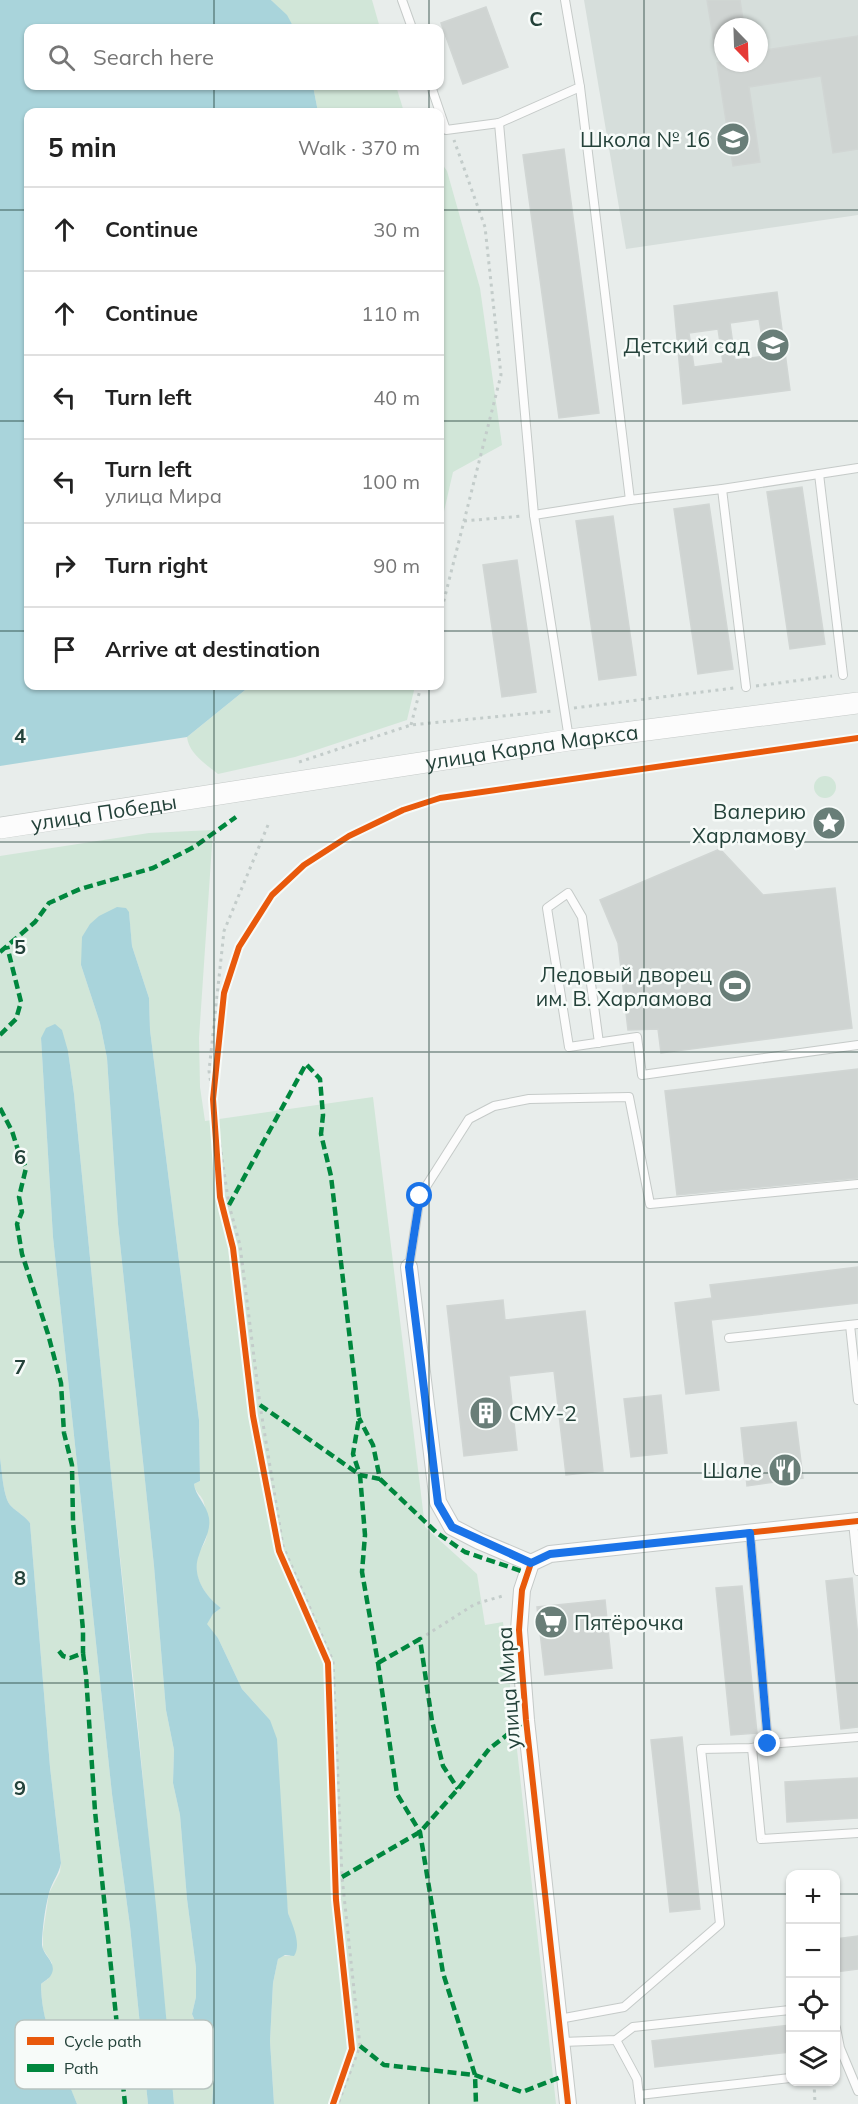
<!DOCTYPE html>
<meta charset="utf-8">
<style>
body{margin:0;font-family:Mulish,sans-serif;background:#f6f6f6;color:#222}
.controls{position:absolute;right:18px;bottom:18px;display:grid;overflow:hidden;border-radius:12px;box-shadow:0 2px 4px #0004}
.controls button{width:54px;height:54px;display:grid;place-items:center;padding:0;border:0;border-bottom:2px solid #e0e0e0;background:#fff;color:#222;font:30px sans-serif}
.compass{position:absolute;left:714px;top:18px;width:54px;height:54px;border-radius:50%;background:#fff;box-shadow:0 2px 4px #0004;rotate:157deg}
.stop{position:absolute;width:18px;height:18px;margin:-14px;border:4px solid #1a73e8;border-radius:50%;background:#fff}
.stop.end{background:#1a73e8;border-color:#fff;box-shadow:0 2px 6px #0008}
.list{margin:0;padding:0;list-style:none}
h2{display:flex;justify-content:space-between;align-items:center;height:78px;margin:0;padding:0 24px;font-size:26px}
h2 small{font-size:20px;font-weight:400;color:#767676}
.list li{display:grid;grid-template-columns:39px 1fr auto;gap:18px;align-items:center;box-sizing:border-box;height:84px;padding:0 24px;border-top:2px solid #e0e0e0}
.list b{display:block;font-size:22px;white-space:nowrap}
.list p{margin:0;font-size:20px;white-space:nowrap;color:#767676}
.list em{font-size:20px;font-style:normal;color:#767676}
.icon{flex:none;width:33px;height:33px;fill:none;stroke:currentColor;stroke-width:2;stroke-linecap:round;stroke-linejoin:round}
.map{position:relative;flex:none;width:858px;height:2104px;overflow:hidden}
.search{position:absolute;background:#fff;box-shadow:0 2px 4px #0004;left:24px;top:24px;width:420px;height:66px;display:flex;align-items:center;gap:15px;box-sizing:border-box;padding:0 21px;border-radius:12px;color:#767676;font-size:22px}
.panel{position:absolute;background:#fff;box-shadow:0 2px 4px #0004;left:24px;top:108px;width:420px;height:582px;border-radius:12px}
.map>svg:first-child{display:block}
.built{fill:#d6dedb;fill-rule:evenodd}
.green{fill:#d1e6d8}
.water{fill:#a9d4db}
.building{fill:#cfd4d2;stroke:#d1d6d4;stroke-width:1.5;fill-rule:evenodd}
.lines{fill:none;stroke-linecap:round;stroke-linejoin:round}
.service-casing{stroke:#c5cac8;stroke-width:10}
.minor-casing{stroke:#c5cac8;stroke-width:18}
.tertiary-casing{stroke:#c5cac8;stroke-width:22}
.path{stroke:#c3ccca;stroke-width:3;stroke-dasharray:3 4.5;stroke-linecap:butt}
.service{stroke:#fcfcfc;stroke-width:8}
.minor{stroke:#fcfcfc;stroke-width:16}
.tertiary{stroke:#fcfcfc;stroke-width:21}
.quiet{stroke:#00873e;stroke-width:4.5;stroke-dasharray:9 4.5;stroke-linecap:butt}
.cycleway-casing{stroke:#f7fbf9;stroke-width:10}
.cycleway{stroke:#e8590c;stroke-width:6}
.route{stroke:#1a73e8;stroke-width:8}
.grid{fill:none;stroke:#24423a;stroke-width:1.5;stroke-opacity:0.55}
.labels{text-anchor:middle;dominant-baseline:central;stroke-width:5;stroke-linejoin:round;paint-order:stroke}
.poi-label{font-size:21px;fill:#24423a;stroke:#f7fbf9;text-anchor:end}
.street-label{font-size:21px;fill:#24423a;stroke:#f7fbf9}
.key{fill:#f7fbf9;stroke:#b8c4c0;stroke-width:1.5}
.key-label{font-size:16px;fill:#24423a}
.grid-label{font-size:20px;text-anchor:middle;font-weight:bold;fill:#24423a;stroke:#f7fbf9;stroke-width:5;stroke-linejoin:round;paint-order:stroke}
</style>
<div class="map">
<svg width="858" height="2104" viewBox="0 0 858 2104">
<rect width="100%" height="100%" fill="#e8edeb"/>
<!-- built -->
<path class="built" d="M584,0H858V215L626,249ZM723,27H759V63H723Z"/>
<!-- green -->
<g class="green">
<polygon points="271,0 372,0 380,28 294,28 286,15"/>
<polygon points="313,86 396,86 404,112 318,112"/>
<polygon points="440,161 447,171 480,288 502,445 453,472 440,529"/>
<path d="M250,686H415L407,720L295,757L218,774C206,764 189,754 187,737Z"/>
<circle cx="825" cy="787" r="11"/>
<path d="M213,830L199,1038L200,1087L205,1121L373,1097L425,1527L477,1574L485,1625L503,1622L556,2104H274L270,2041L273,1983L278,1959L281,1956H290L296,1939L288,1913L270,1720L242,1689L218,1638L206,1624L213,1614L221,1608C205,1596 191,1575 198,1555C201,1548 207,1541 207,1533C208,1525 206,1508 203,1500C200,1494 195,1492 194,1484L200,1481L199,1420L150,1030L149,998L132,946L129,913L81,965L100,1023L107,1058L118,1224L154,1566L166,1710L174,1750L173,1783L180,1815L187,1899L196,1968V1997L192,2014L210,2057L214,2076L212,2104H174L134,1685L112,1483L74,1094L68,1051L41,1038L53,1237L112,1794L130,1926L148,2104H77C61,2065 41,2027 41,1984L48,1979L52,1963L43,1949V1933L49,1893L60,1872L61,1862L50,1767L30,1523C24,1515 18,1513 11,1506C3,1498 2,1470 0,1458V856L149,833Z"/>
</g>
<!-- water -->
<g class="water">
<polygon points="0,0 271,0 287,15 294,28 28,28 28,86 313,86 318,112 28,112 28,686 250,686 187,737 0,766"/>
<path d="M117,907L126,908L129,912L132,946L149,998L150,1030L199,1420L200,1481L194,1484C195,1495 207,1505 209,1518C211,1532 203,1542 199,1555C191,1575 205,1596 221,1608L213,1614L207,1624L218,1638L242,1689L270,1720L277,1739L288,1913C292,1924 302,1944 294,1956L285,1955L278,1959L273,1983L270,2041L274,2104H212L214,2076L210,2057L192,2014L196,1997V1968L187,1899L180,1815L173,1783L174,1750L166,1710L154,1566L118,1224L107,1058L100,1023L81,965L82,937L90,924L99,916Z"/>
<polygon points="55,1024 62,1030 68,1051 74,1094 112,1483 157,1916 174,2104 148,2104 130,1926 112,1794 53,1237 41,1038 46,1028"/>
<path d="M0,1458C2,1470 3,1498 11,1506C18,1513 24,1515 30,1523L50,1767L61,1863C59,1874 52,1882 49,1893C45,1908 42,1930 42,1945C43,1956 58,1963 51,1975C49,1979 44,1981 41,1984C41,2027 62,2065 77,2104H0Z"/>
</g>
<!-- building -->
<g class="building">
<polygon points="707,0 740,0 744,27 723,27 723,54 716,55"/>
<polygon points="486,7 508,67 463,84 441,23"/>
<polygon points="858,36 858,149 833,153 821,76 749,87 760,162 733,166 717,63 759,63 759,51"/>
<polygon points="564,149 599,413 559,418 523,155"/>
<path d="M777,292L790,390L683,404L674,306ZM759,319L765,356L735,360L730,323ZM718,329L723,363L694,367L689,333Z"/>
<polygon points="802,487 825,644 790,649 767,492"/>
<polygon points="709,504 733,669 698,674 674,509"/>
<polygon points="613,516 636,675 599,680 576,521"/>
<polygon points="517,560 536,692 502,697 483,565"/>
<polygon points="720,849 763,895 835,888 852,1028 661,1053 658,1029 628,1030 618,943 600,900"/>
<polygon points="858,1069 858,1178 677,1195 665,1091"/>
<polygon points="858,1267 858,1303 711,1320 719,1390 686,1394 675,1303 712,1298 710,1285"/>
<polygon points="503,1300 505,1320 585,1311 603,1471 566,1475 554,1371 509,1376 517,1450 464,1456 447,1306"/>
<polygon points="661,1395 667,1453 631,1457 624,1399"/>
<polygon points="796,1422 803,1478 747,1486 741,1428"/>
<polygon points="852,1578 858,1638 858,1727 841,1729 826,1581"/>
<polygon points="742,1586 757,1733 731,1735 716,1588"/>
<polygon points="605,1600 612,1668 545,1675 537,1607"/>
<polygon points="682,1737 700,1909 670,1912 651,1740"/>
<polygon points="858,1778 858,1818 787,1822 785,1782"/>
<polygon points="858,1936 858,1969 836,1972 836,1939"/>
<polygon points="790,2025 790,2052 655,2067 652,2041"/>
</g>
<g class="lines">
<!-- service casing -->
<g class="service-casing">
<g id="service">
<polyline points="402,0 412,28"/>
<polyline points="431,86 446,130 499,123 580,87 565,0"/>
<polyline points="580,87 630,500 722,489 858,468"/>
<polyline points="499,123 534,515 569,739"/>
<polyline points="819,474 843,675"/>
<polyline points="722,489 746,687"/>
<polyline points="534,515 630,500"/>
<polyline points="599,1043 582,917 568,893 547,908 569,1047 637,1037 642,1075 858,1045"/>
<polyline points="409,1267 420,1196 469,1119 494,1106 529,1099 629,1097 650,1204 858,1184"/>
<polyline points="850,1325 858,1400"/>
<polyline points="729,1338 858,1324"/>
<polyline points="853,1522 858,1571"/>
<polyline points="768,1744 858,1737"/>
<polyline points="752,1748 761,1839 858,1833"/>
<polyline points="559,2019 624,2007 720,1924 701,1749 752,1748 768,1744 750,1533"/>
<polyline points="836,2028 840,2048 858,2091"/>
<polyline points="616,2040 637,2079 640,2104"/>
<polyline points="562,2042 616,2040 633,2027 790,2010"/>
<polyline points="639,2095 790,2078"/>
</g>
</g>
<!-- minor casing -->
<g class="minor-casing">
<g id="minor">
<polyline points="409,1267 438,1502 452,1527 479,1541 531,1563"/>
<polyline points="568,2104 526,1720 519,1630 522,1590 531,1563 550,1554 858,1521"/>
</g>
</g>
<!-- tertiary casing -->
<g class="tertiary-casing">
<g id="tertiary">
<path id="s1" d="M0,828L569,740L858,703"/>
</g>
</g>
<!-- path -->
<g class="path">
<polyline points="464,521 523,516"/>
<polyline points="440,616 501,375 485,227 454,140"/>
<polyline points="756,686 832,676"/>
<polyline points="574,708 734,688"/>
<polyline points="411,725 421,686"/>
<polyline points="299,762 411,725 553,711"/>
<polyline points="268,825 224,931 209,1071 229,1205 240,1245 260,1405 283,1546 333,1661 342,1877 360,2046 338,2104"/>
<polyline points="420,1639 475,1604 506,1595"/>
<polyline points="814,2082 815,2104"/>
</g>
<!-- service -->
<use href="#service" class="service"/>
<!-- minor -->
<use href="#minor" class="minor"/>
<!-- tertiary -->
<use href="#tertiary" class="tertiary"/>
<!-- quiet -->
<g class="quiet">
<polyline points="0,952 35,922 49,903 80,889 153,868 194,847 236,817"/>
<polyline points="0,1035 16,1019 21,1002 7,946"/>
<polyline points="0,1108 12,1131 18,1150 26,1168 19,1197 22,1212 17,1224 22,1254 48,1334 61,1383 64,1433 72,1465 73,1522 83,1630 83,1653"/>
<polyline points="229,1205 306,1064 320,1079 323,1115 321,1134 331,1176 359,1418 353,1454 360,1475 380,1479 373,1445 359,1418"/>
<polyline points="260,1405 360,1475 365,1535 362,1572 378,1663 397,1794 420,1832 443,1973 475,2075 476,2104"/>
<polyline points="380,1479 437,1533 465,1552 527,1573"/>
<polyline points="59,1651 63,1656 70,1658 83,1653 86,1675 95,1811 125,2104"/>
<polyline points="378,1663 420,1639 432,1721 443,1766 458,1789"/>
<polyline points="342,1877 420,1832 458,1789 489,1749 526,1720"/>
<polyline points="360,2046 384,2065 475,2075 522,2092 566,2075"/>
</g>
<!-- cycleway casing -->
<g class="cycleway-casing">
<g id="cycleway">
<polyline points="333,2104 352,2049 336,1900 328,1663 279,1551 253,1416 233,1248 220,1197 213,1099 224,993 239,947 272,895 304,865 349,836 403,810 440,798 858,738"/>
<polyline points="568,2104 526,1720 519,1630 522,1590 531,1563 550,1554 858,1521"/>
</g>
</g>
<!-- cycleway -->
<use href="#cycleway" class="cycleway"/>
</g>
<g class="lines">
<!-- route -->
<polyline class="route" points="420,1196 409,1267 438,1503 452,1527 531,1563 550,1554 750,1533 768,1744"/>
</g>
<!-- grid -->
<path class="grid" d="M214,0V28M429,0V28M644,0V2104M214,86V112M429,86V112M0,210H28M440,210H858M0,421H28M440,421H858M0,631H28M440,631H858M214,686V2104M429,686V2104M0,842H858M0,1052H858M0,1262H858M0,1473H858M0,1683H858M0,1894H790M836,1894H858"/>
<!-- icons -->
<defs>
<g id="school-disc" transform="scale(1.725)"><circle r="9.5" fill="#697e78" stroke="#f7fbf9"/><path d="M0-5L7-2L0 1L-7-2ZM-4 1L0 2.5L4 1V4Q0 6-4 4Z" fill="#fff"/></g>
<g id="sight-disc" transform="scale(1.725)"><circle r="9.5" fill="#697e78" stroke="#f7fbf9"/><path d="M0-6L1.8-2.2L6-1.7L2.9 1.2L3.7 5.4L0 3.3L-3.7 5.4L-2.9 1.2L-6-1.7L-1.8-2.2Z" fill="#fff"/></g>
<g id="stadium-disc" transform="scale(1.725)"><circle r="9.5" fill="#697e78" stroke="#f7fbf9"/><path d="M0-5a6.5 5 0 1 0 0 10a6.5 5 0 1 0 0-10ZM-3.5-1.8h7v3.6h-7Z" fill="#fff"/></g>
<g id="building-disc" transform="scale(1.725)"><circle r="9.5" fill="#697e78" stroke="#f7fbf9"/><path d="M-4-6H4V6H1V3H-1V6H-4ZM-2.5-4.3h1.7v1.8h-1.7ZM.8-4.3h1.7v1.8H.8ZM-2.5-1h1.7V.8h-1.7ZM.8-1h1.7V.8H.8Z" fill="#fff"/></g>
<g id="restaurant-disc" transform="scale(1.725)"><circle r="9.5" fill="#697e78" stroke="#f7fbf9"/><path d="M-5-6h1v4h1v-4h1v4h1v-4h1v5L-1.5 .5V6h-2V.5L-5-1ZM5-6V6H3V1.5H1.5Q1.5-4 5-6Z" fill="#fff"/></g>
<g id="supermarket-disc" transform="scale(1.725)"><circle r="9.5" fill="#697e78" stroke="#f7fbf9"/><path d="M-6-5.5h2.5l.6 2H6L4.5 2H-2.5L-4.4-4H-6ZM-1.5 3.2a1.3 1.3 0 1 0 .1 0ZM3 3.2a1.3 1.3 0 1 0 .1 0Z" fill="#fff"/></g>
</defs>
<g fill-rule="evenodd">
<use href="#school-disc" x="733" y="139"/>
<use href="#school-disc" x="773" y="345"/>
<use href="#sight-disc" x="829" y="823"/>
<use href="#stadium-disc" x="735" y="986"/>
<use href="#building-disc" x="486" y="1413"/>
<use href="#restaurant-disc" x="785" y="1470"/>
<use href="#supermarket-disc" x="551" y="1622"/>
</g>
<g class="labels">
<!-- poi labels -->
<g class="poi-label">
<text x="710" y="139">Школа № 16</text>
<text x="750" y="345">Детский сад</text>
<text x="806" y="811">Валерию<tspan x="806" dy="24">Харламову</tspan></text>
<text x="712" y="974">Ледовый дворец<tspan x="712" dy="24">им. В. Харламова</tspan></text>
<text x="509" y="1413" text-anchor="start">СМУ-2</text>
<text x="762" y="1470">Шале</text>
<text x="574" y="1622" text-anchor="start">Пятёрочка</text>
</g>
<!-- street labels -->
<g class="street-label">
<text stroke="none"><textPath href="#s1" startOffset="538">улица Карла Маркса</textPath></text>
<text stroke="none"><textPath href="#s1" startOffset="105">улица Победы</textPath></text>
<text transform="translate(508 1688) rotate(-94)">улица Мира</text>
</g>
</g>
<!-- legend -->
<rect x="15" y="2020" width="198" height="69" rx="9" class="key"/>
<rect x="27" y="2037" width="27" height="8" fill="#e8590c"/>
<rect x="27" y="2064" width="27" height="8" fill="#00873e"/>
<g class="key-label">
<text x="64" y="2047">Cycle path</text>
<text x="64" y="2074">Path</text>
</g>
<g class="grid-label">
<text x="536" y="26">C</text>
<text x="20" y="743">4</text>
<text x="20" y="954">5</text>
<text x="20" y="1164">6</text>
<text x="20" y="1374">7</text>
<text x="20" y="1585">8</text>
<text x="20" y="1795">9</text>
</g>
</svg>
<div class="controls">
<button>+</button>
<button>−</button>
<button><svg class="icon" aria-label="locate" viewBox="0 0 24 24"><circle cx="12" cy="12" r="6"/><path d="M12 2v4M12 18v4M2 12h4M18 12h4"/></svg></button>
<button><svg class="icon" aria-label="layers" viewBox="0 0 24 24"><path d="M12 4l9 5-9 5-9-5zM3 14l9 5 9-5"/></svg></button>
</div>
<svg class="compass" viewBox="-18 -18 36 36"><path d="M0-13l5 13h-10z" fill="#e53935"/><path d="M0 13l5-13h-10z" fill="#767676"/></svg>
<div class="stop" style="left:420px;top:1196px"></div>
<div class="stop end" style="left:768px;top:1744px"></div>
<div class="search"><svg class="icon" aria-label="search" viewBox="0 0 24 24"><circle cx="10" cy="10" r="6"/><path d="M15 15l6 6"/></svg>Search here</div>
<section class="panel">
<h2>5 min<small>Walk · 370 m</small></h2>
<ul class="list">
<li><svg class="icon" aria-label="ahead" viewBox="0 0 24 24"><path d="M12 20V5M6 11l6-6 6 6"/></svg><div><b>Continue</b></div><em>30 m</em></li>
<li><svg class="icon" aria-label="ahead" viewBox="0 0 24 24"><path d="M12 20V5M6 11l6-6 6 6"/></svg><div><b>Continue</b></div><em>110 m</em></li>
<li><svg class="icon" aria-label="left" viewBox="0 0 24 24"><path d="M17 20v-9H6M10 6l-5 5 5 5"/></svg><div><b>Turn left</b></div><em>40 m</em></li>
<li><svg class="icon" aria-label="left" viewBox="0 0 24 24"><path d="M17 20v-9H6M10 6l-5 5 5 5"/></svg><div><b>Turn left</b><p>улица Мира</p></div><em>100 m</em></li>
<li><svg class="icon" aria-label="right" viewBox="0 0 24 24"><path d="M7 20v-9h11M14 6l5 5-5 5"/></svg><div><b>Turn right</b></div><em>90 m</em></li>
<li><svg class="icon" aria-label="arrive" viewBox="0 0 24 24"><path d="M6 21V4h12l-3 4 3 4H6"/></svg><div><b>Arrive at destination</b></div></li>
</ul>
</section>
</div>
